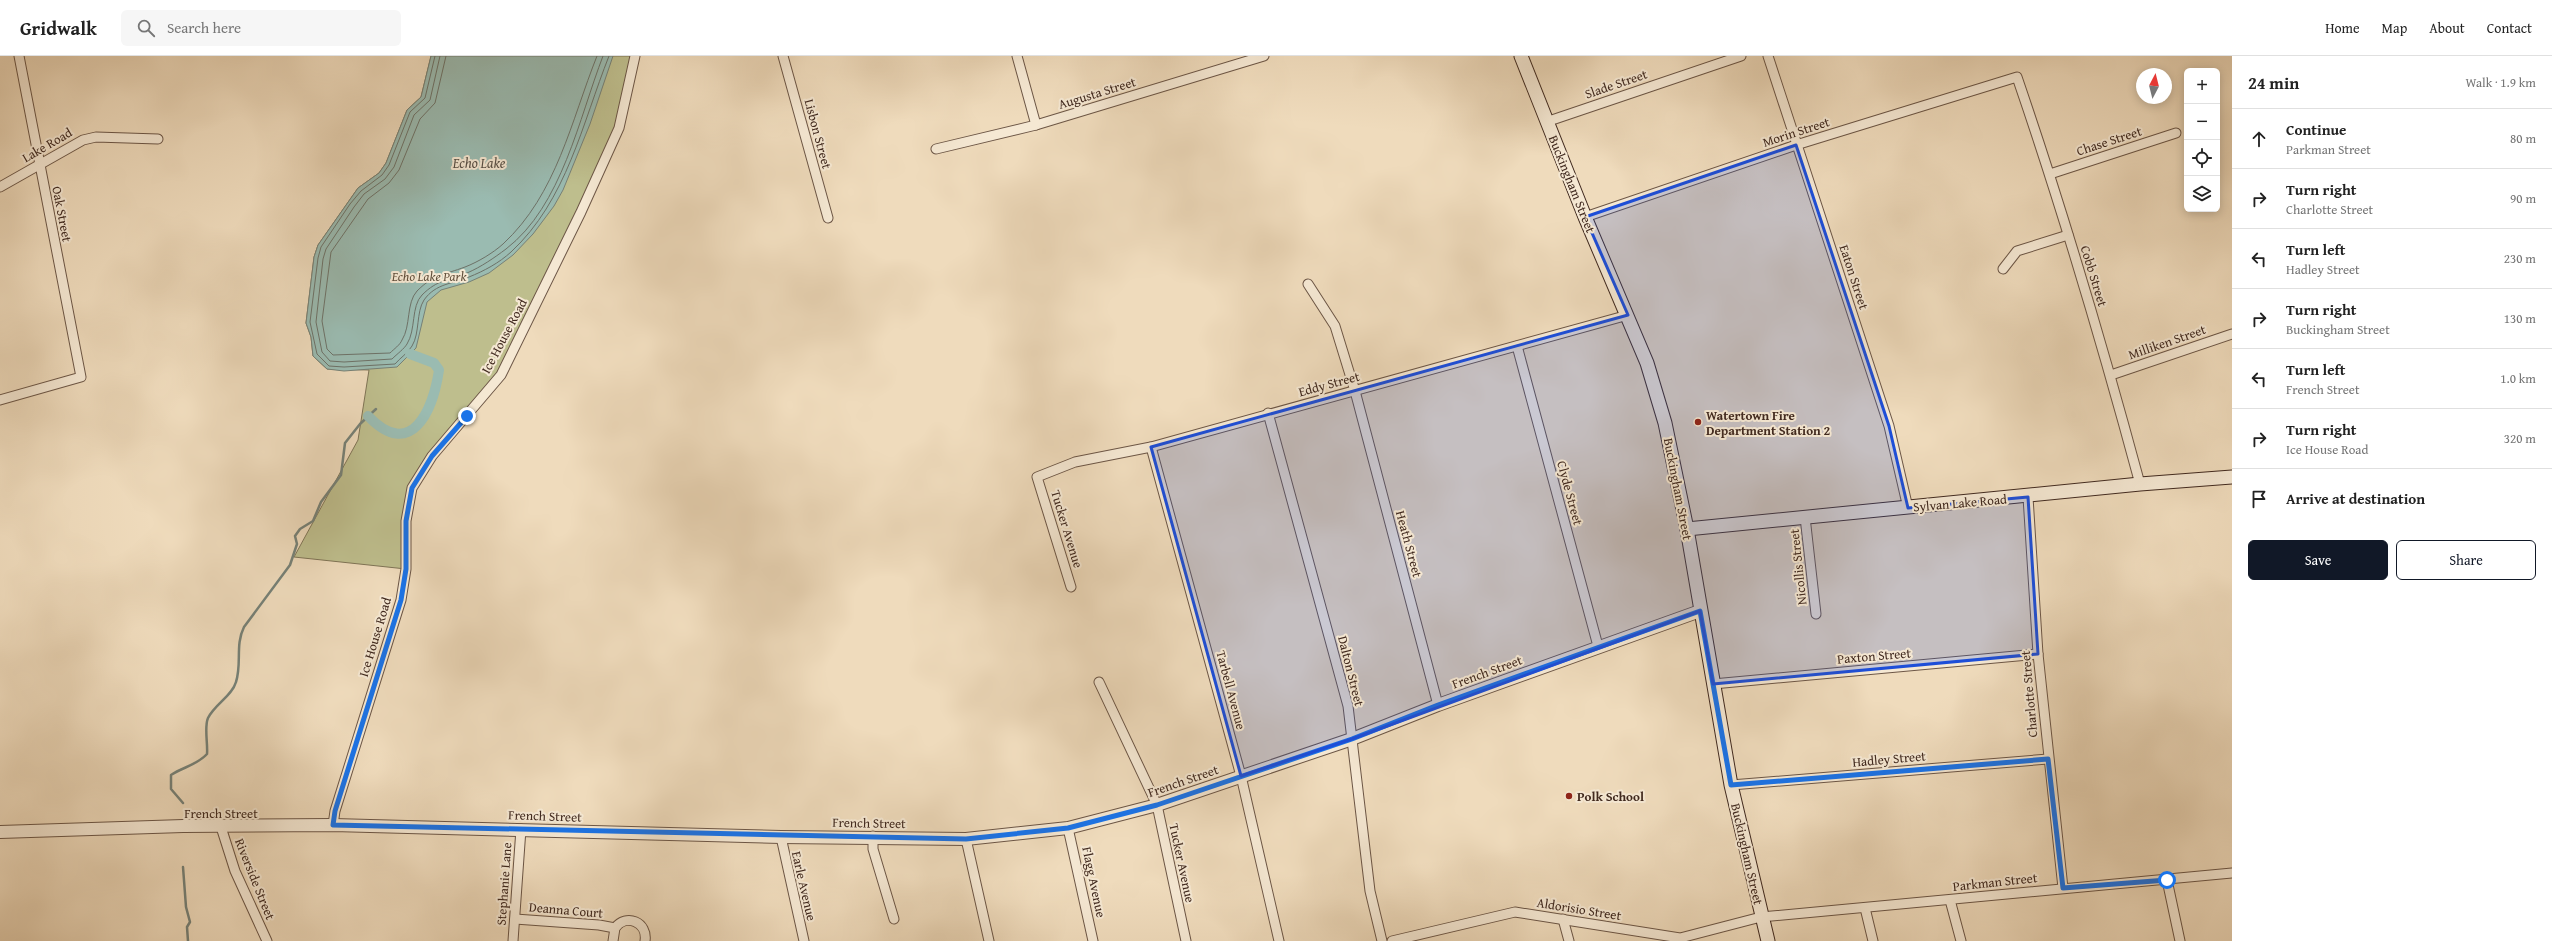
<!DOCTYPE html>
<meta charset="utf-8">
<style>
body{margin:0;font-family:"Gentium Book Plus",serif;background:#f6f6f6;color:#222}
.controls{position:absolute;right:12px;top:12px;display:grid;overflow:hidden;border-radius:6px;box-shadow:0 2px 10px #0003}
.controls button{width:36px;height:36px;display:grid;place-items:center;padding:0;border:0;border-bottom:1px solid #e0e0e0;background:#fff;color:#222;font:20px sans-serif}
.compass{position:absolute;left:2136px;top:12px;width:36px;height:36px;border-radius:50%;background:#fff;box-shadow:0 2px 10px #0003;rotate:7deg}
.stop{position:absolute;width:12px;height:12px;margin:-9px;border:3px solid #1a73e8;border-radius:50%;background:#fff}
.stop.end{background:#1a73e8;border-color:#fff;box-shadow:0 1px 4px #0008}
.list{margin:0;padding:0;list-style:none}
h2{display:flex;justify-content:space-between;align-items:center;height:52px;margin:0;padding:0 16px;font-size:17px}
h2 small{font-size:13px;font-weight:400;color:#767676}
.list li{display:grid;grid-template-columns:26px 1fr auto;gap:12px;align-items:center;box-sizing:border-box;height:60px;padding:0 16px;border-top:1px solid #e0e0e0}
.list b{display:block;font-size:15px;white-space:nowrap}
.list p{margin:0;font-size:13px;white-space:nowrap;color:#767676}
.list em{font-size:13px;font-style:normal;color:#767676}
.actions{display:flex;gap:8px;padding:12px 16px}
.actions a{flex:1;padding:9px 0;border:1px solid #111827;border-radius:6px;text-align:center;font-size:14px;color:#111827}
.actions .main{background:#111827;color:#fff}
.icon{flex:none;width:22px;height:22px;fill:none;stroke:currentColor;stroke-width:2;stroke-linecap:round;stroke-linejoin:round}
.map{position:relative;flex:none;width:2232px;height:885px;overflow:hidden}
header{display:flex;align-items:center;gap:24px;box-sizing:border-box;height:56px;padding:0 20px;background:#fff;border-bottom:1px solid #e0e0e0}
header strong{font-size:19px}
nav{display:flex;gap:22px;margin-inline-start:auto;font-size:14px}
.search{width:280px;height:36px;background:#f6f6f6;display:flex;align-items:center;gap:10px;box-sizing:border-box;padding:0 14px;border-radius:6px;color:#767676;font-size:15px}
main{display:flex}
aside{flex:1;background:#fff}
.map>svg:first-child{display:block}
.green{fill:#bebe8d;stroke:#7f7456}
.water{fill:#9abbb1;stroke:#768177}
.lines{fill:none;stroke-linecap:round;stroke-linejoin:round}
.shore{stroke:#6d7268;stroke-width:1}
.stream{stroke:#768177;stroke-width:2.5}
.canal{stroke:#9abbb1;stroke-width:10}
.minor-casing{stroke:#6c5646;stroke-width:11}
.tertiary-casing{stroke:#6c5646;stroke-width:14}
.secondary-casing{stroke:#40291f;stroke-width:15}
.minor{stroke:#f5e8d3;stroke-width:9}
.tertiary{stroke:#f5e8d3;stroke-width:12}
.secondary{stroke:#f5e8d3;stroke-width:13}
.route{stroke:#1a73e8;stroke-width:5}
.marked{fill:#1d4ed8;fill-opacity:0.2;stroke:#1d4ed8;stroke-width:3;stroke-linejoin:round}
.poi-dot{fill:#8f2418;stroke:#f5e8d3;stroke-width:1.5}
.labels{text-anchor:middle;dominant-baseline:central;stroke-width:4;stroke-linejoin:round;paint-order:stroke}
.street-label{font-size:13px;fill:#40291f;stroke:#f5e8d3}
.park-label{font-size:13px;font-style:italic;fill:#604e3a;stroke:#f5e8d3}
.poi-label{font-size:13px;font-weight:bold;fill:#40291f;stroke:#f5e8d3;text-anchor:start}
.water-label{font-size:14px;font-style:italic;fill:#564e44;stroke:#f5e8d3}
</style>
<header>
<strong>Gridwalk</strong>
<div class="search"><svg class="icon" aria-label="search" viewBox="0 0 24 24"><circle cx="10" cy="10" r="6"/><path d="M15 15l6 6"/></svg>Search here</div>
<nav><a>Home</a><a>Map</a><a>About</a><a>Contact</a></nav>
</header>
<main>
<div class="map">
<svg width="2232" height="885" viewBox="0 0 2232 885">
<rect width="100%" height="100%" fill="#efdbbc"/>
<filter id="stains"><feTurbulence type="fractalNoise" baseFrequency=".005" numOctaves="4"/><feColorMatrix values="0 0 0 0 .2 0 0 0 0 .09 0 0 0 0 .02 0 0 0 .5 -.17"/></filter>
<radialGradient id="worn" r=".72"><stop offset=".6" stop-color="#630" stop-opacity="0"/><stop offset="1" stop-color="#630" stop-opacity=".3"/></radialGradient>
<!-- green -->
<polygon class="green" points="431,0 635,0 619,72 501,319 432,400 412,432 406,513 294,501 358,384 369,314 327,313 313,300 311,281 306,267 314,201 318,189 358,132 379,117 386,107 407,54 421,41"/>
<!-- water -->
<polygon class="water" points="431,0 613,0 590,68 563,134 554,150 533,178 513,199 489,217 469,226 441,234 427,246 416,292 397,311 344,315 327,313 313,300 311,281 306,267 314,201 318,189 358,132 379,117 386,107 407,54 421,41"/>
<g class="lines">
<!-- shore -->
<g class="shore">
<path d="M435,0L425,42L410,56L389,109L382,119L361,135L350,148L321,191L318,202L310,266L317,298L329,310L344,311L395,308C400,302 408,297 412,290C420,277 416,256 424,244C436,227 453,228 469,221C484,215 499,207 511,196C567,144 582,68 609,0"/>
<path d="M440,0L430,44L414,59L394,111L385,123L364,138L354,151L326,193L323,203L316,266L322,296L330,305L344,306L392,303C397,298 404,293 407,288C416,274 411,250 422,239C438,223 448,225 467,217C481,211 494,202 506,193C562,150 579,62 603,0"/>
<path d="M446,0L435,47L420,63L399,114L389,127L368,143L331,196L322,265L327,293L333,299L390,297C394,293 400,289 402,284C411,270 406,247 417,235C434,218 444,219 465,211C478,206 493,197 503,188C557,138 571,65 597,0"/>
</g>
<!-- stream -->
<g class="stream">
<path d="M183,747L171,733V719C183,711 197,709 207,698C208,688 204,671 208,662C215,648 232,640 236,626C242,607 235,589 244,571L290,509L297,488L295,480L300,473L313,465L321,446L341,419L345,387L360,368L376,353"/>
<polyline points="183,811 186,851 190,866 187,871 188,885"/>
</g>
<!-- canal -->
<path class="canal" d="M368,360C411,405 433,355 439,314L434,307L410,298"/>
<!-- minor casing -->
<g class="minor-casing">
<g id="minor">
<polyline points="783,0 828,162"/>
<polyline points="1017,0 1036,69"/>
<polyline points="1768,0 1889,370 1908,452"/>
<polyline points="1546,66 1741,0"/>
<polyline points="936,93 1036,69 1264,0"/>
<polyline points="2050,118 2176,77"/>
<polyline points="0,131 83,84 96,81 158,83"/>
<path d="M1585,161L1796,89L2017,21C2063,155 2103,291 2140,428"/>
<polyline points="2003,213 2017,195 2068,179"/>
<polyline points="1308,228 1335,270 1355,335 1438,649"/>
<polyline points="1517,290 1598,590"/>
<polyline points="2111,319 2232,278"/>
<polyline points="0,344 81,321 19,0"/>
<polyline points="1268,357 1348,650 1370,835 1382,885"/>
<polyline points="1151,391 1241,720 1279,885"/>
<polyline points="2028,441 2038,598 2063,832"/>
<polyline points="1805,461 1816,558"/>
<polyline points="1071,531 1037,421 1075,406 1151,391 1628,259"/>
<polyline points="1099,626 1157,749 1186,885"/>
<polyline points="1713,628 2038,598"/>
<polyline points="1731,729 2048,703"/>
<polyline points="333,769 335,755 401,544 406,513 406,465 412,432 432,400 501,319 581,156 619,72 635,0"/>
<polyline points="221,771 235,815 267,885"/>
<polyline points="1068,772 1093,885"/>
<polyline points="873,780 873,793 894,863"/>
<polyline points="781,781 804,885"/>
<polyline points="966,783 989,885"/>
<polyline points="2167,824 2180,885"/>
<polyline points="1950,844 1961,885"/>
<polyline points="1865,852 1873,885"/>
<polyline points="515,863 599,869 615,872"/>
<polyline points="1563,863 1569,885"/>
<polyline points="513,885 521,773"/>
<path d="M613,885L615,872C626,857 648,866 645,885"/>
<polyline points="1392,885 1515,856 1680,882 1761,861 2232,817"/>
</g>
</g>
<!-- tertiary casing -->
<g class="tertiary-casing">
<polyline id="tertiary" points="0,776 183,770 333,769 781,781 966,783 1068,772 1157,749 1352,683 1438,649 1700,555"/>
</g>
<!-- secondary casing -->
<g class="secondary-casing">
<g id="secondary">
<polyline points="1521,0 1585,161 1647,307 1665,367 1687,473 1731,729 1768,885"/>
<polyline points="1687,473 2140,428 2232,421"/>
</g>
</g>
<!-- minor -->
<use href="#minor" class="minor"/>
<!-- tertiary -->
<use href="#tertiary" class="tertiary"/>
<!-- secondary -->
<use href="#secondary" class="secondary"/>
</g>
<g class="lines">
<!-- route -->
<polyline class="route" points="467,360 432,400 412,432 406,465 406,513 401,544 335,755 333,769 966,783 1068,772 1157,749 1352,683 1438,649 1700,555 1731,729 2048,703 2063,832 2167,824"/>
</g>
<!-- marked area -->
<path class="marked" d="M1796,89L1889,370L1908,452L2028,441L2038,598L1713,628L1700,555L1352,683L1241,720L1151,391L1628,259L1585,161Z"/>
<!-- markers -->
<g class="poi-dot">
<circle cx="1698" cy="366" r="4"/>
<circle cx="1569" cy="740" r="4"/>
</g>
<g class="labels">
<!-- street labels -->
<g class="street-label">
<text transform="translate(1616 28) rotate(-19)">Slade Street</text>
<text transform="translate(1097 37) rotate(-17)">Augusta Street</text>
<text transform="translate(1796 76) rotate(-18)">Morin Street</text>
<text transform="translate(818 78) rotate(75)">Lisbon Street</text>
<text transform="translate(2109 85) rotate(-18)">Chase Street</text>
<text transform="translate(47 89) rotate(-30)">Lake Road</text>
<text transform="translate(1572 128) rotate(68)">Buckingham Street</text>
<text transform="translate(62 158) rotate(79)">Oak Street</text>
<text transform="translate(2094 220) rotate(73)">Cobb Street</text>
<text transform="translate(1854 221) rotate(72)">Eaton Street</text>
<text transform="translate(504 280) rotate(-62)">Ice House Road</text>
<text transform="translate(2167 286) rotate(-19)">Milliken Street</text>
<text transform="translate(1329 328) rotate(-15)">Eddy Street</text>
<text transform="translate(1678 433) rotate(79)">Buckingham Street</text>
<text transform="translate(1570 437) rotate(75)">Clyde Street</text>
<text transform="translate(1960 447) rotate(-5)">Sylvan Lake Road</text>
<text transform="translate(1067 473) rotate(73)">Tucker Avenue</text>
<text transform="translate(1409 488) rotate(75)">Heath Street</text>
<text transform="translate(1798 511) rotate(-96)">Nicollis Street</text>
<text transform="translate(375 581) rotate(-73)">Ice House Road</text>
<text transform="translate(1874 600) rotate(-5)">Paxton Street</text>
<text transform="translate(1351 615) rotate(76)">Dalton Street</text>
<text transform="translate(1487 616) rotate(-20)">French Street</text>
<text transform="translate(1231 634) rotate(75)">Tarbell Avenue</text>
<text transform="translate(2029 638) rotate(-95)">Charlotte Street</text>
<text transform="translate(1889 703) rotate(-5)">Hadley Street</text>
<text transform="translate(1183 725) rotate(-19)">French Street</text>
<text x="221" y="757">French Street</text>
<text transform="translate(545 760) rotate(2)">French Street</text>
<text transform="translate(869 767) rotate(1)">French Street</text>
<text transform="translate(1747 798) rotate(77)">Buckingham Street</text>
<text transform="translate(1182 807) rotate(78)">Tucker Avenue</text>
<text transform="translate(255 823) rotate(68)">Riverside Street</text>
<text transform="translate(1094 826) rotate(78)">Flagg Avenue</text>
<text transform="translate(1995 826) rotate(-6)">Parkman Street</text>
<text transform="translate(504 828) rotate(-86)">Stephanie Lane</text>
<text transform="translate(804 830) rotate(77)">Earle Avenue</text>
<text transform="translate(1579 853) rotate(9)">Aldorisio Street</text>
<text transform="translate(566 854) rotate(5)">Deanna Court</text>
</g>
<!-- park labels -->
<g class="park-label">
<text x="429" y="220">Echo Lake Park</text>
</g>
<!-- poi labels -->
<g class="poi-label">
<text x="1706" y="359">Watertown Fire<tspan x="1706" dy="15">Department Station 2</tspan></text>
<text x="1577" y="740">Polk School</text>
</g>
<!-- water labels -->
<g class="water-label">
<text x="479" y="107">Echo Lake</text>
</g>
</g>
<rect width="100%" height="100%" filter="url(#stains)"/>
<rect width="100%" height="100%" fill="url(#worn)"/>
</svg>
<div class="controls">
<button>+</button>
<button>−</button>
<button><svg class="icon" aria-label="locate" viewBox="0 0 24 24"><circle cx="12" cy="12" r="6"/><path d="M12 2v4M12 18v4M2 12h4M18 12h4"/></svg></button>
<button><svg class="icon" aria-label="layers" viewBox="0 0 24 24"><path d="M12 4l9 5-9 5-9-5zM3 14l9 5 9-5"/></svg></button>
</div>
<svg class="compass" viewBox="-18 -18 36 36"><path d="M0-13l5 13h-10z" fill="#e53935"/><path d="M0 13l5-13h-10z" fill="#767676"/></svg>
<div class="stop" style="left:2167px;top:824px"></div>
<div class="stop end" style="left:467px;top:360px"></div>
</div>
<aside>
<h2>24 min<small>Walk · 1.9 km</small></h2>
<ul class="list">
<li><svg class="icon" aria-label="ahead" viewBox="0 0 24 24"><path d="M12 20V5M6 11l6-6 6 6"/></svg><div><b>Continue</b><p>Parkman Street</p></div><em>80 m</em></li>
<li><svg class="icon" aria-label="right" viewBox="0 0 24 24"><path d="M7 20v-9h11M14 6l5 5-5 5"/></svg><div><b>Turn right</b><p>Charlotte Street</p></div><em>90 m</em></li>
<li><svg class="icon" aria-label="left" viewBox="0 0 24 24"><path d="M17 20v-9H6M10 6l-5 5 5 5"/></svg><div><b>Turn left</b><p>Hadley Street</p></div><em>230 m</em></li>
<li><svg class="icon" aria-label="right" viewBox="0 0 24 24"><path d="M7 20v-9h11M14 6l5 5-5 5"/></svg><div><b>Turn right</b><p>Buckingham Street</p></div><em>130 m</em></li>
<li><svg class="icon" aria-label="left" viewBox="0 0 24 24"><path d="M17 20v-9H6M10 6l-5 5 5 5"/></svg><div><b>Turn left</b><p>French Street</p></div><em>1.0 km</em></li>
<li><svg class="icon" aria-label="right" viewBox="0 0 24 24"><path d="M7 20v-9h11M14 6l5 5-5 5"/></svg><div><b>Turn right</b><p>Ice House Road</p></div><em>320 m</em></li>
<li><svg class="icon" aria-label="arrive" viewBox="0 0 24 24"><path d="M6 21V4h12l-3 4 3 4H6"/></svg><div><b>Arrive at destination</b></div></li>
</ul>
<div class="actions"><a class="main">Save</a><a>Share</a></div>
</aside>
</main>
